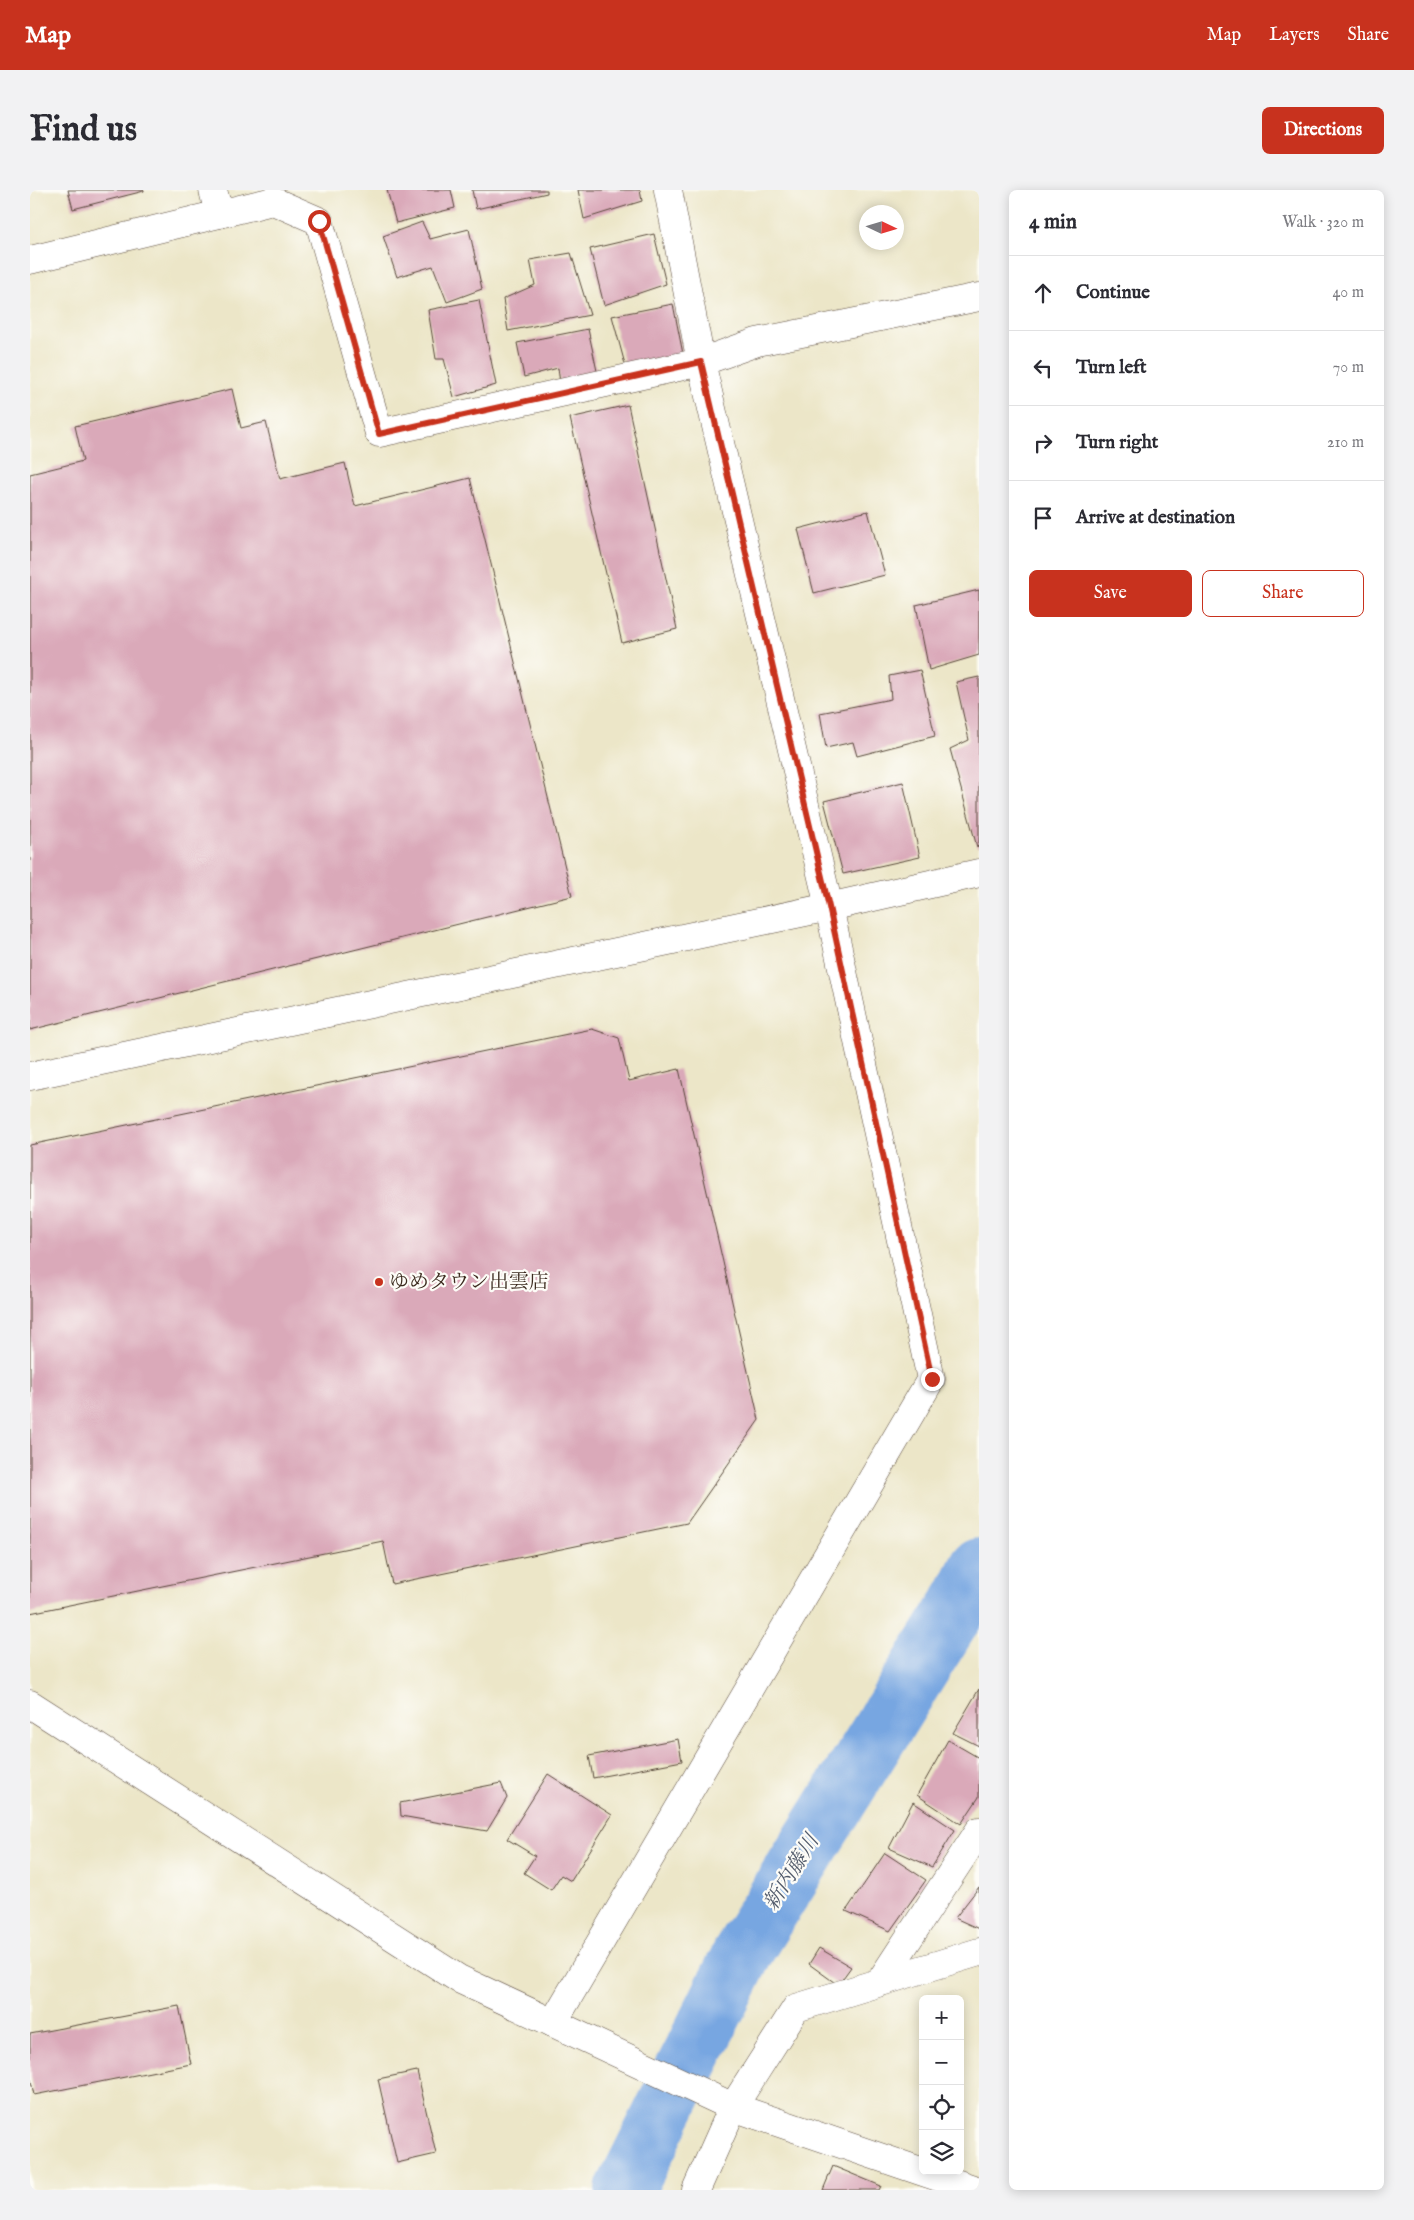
<!DOCTYPE html>
<meta charset="utf-8">
<style>
body{margin:0;font-family:"IM FELL English","Noto Serif JP",serif;background:#f2f2f3;color:#2b2b33}
.controls{position:absolute;right:15px;bottom:15px;display:grid;overflow:hidden;border-radius:8px;box-shadow:0 2px 12px #0003}
.controls button{width:45px;height:45px;display:grid;place-items:center;padding:0;border:0;border-bottom:1px solid #e1e1e2;background:#fff;color:#2b2b33;font:25px sans-serif}
.compass{position:absolute;left:829px;top:15px;width:45px;height:45px;border-radius:50%;background:#fff;box-shadow:0 2px 12px #0003;rotate:94deg}
.stop{position:absolute;width:15px;height:15px;margin:-11px;border:4px solid #c8321e;border-radius:50%;background:#fff}
.stop.end{background:#c8321e;border-color:#fff;box-shadow:0 1px 5px #0008}
.list{margin:0;padding:0;list-style:none}
h2{display:flex;justify-content:space-between;align-items:center;height:65px;margin:0;padding:0 20px;font-size:21px}
h2 small{font-size:16px;font-weight:400;color:#7c7c81}
.list li{display:grid;grid-template-columns:32px 1fr auto;gap:15px;align-items:center;box-sizing:border-box;height:75px;padding:0 20px;border-top:1px solid #e1e1e2}
.list b{display:block;font-size:19px;white-space:nowrap}
.list em{font-size:16px;font-style:normal;color:#7c7c81}
.actions{display:flex;gap:10px;padding:15px 20px}
.actions a{flex:1;padding:11px 0;border:1px solid #c8321e;border-radius:8px;text-align:center;font-size:18px;color:#c8321e}
.actions .main{background:#c8321e;color:#fff}
.icon{flex:none;width:28px;height:28px;fill:none;stroke:currentColor;stroke-width:2;stroke-linecap:round;stroke-linejoin:round}
.map{position:relative;flex:none;width:949px;height:2000px;overflow:hidden;border-radius:8px}
header{display:flex;align-items:center;gap:30px;box-sizing:border-box;height:70px;padding:0 25px;background:#c8321e;color:#fff}
header strong{font-size:24px}
nav{display:flex;gap:28px;margin-inline-start:auto;font-size:18px}
.intro{display:flex;align-items:center;justify-content:space-between;box-sizing:border-box;height:120px;padding:0 30px}
h1{margin:0;font-size:35px}
.button{padding:12px 22px;border-radius:8px;background:#c8321e;color:#fff;font-size:18px;font-weight:700}
main{display:flex;gap:30px;padding:0 30px}
aside{flex:1;background:#fff;border-radius:8px;box-shadow:0 2px 12px #0003}
.map>svg:first-child{display:block}
.lines{fill:none;stroke-linecap:round;stroke-linejoin:round}
.river{stroke:#77a6e1;stroke-width:60}
.building{fill:#daa9b9}
.minor-casing{stroke:#564638;stroke-width:29}
.minor{stroke:#fff;stroke-width:28}
.route{stroke:#c8321e;stroke-width:6}
.poi-dot{fill:#c8321e;stroke:#fdfcf7;stroke-width:2}
.labels{text-anchor:middle;dominant-baseline:central;stroke-width:4.5;stroke-linejoin:round;paint-order:stroke}
.poi-label{font-size:20px;fill:#3b2a1e;stroke:#fdfcf7;text-anchor:start}
.water-label{font-size:21px;font-style:italic;fill:#535c6c;stroke:#fdfcf7}
</style>
<header>
<strong>Map</strong>
<nav><a>Map</a><a>Layers</a><a>Share</a></nav>
</header>
<div class="intro"><h1>Find us</h1><a class="button">Directions</a></div>
<main>
<div class="map">
<svg width="949" height="2000" viewBox="0 0 949 2000">
<rect width="100%" height="100%" fill="#fdfcf7"/>
<filter id="ink" filterUnits="userSpaceOnUse"><feTurbulence type="fractalNoise" baseFrequency=".02" numOctaves="2"/><feDisplacementMap in="SourceGraphic" scale="10" xChannelSelector="R" yChannelSelector="G"/><feConvolveMatrix kernelMatrix="1 2 1 2 8 2 1 2 1" color-interpolation-filters="sRGB"/></filter>
<filter id="wash" filterUnits="userSpaceOnUse"><feTurbulence type="fractalNoise" baseFrequency=".0096" numOctaves="4" result="noise"/><feDisplacementMap in="SourceGraphic" scale="20" xChannelSelector="R" yChannelSelector="G"/><feGaussianBlur stdDeviation="1.12" result="paint"/><feColorMatrix in="noise" values="0 0 0 0 0 0 0 0 0 0 0 0 0 0 0 0 0 1.4 0 .05"/><feComposite in="paint" operator="in"/></filter>
<g filter="url(#wash)">
<rect width="100%" height="100%" fill="#ece6c8"/>
<g class="lines">
<!-- river -->
<polyline class="river" points="595,2000 713,1762 935,1406 949,1378"/>
</g>
<g id="blocks">
<!-- building -->
<g class="building">
<polygon points="38,0 114,0 114,1 43,19"/>
<polygon points="357,0 421,0 425,18 366,33"/>
<polygon points="442,0 517,0 517,3 446,19"/>
<polygon points="548,0 610,0 612,11 554,29"/>
<polygon points="392,32 400,49 439,39 452,99 417,112 403,76 367,87 353,46"/>
<polygon points="624,44 636,94 574,115 560,59"/>
<polygon points="541,63 560,125 478,141 473,109 505,95 500,70"/>
<polygon points="449,110 466,195 424,207 414,169 406,169 398,120"/>
<polygon points="643,114 653,164 596,178 582,126"/>
<polygon points="558,139 567,181 530,193 528,178 494,187 487,153"/>
<polygon points="202,199 211,238 236,232 250,289 315,273 325,316 440,288 542,706 0,840 0,284 53,271 45,236"/>
<polygon points="598,215 647,439 592,453 540,228"/>
<polygon points="838,321 855,385 784,403 768,339"/>
<polygon points="949,400 949,465 899,480 886,415"/>
<polygon points="890,480 905,546 827,566 823,552 796,558 790,523 861,509 859,486"/>
<polygon points="949,487 949,656 947,657 920,559 939,550 926,492"/>
<polygon points="873,592 890,667 813,684 794,611"/>
<polygon points="562,839 589,848 599,891 649,879 729,1230 657,1333 362,1394 353,1351 0,1423 0,955"/>
<polygon points="949,1499 949,1556 923,1543"/>
<polygon points="648,1549 652,1571 563,1588 559,1566"/>
<polygon points="918,1550 949,1568 949,1607 931,1634 887,1605"/>
<polygon points="518,1584 582,1625 541,1691 531,1685 521,1700 494,1683 505,1666 477,1649"/>
<polygon points="471,1593 477,1608 457,1641 371,1626 370,1613"/>
<polygon points="883,1612 925,1640 902,1677 859,1658"/>
<polygon points="855,1663 896,1690 860,1741 816,1721"/>
<polygon points="949,1697 949,1739 925,1728"/>
<polygon points="789,1758 821,1777 808,1795 779,1774"/>
<polygon points="149,1816 161,1874 4,1905 0,1886 0,1844"/>
<polygon points="387,1881 406,1964 367,1973 348,1889"/>
<polygon points="803,1976 851,1996 849,2000 793,2000"/>
</g>
</g>
</g>
<g filter="url(#ink)">
<use href="#blocks" fill-opacity="0" stroke="#564638" stroke-width="1"/>
<g class="lines">
<!-- minor casing -->
<g class="minor-casing">
<g id="minor">
<polyline points="183,0 189,24"/>
<polyline points="0,70 243,11 289,31 349,243 671,172 727,152 949,107"/>
<polyline points="0,886 799,717 949,683"/>
<polyline points="0,1514 429,1789 703,1917 946,2000"/>
<polyline points="850,1792 949,1641"/>
<polyline points="523,1833 901,1189 799,717 671,172 638,0"/>
<polyline points="666,2000 703,1917 766,1818 949,1762"/>
</g>
</g>
<!-- minor -->
<use href="#minor" class="minor"/>
</g>
</g>
<g class="lines" filter="url(#ink)">
<!-- route -->
<polyline class="route" points="289,31 349,244 671,172 799,717 902,1189"/>
</g>
<!-- markers -->
<circle class="poi-dot" cx="349" cy="1092" r="5"/>
<g class="labels">
<!-- poi labels -->
<g class="poi-label">
<text x="359" y="1092">ゆめタウン出雲店</text>
</g>
<!-- water labels -->
<g class="water-label">
<text transform="translate(762 1683) rotate(-58)">新内藤川</text>
</g>
</g>
</svg>
<div class="controls">
<button>+</button>
<button>−</button>
<button><svg class="icon" aria-label="locate" viewBox="0 0 24 24"><circle cx="12" cy="12" r="6"/><path d="M12 2v4M12 18v4M2 12h4M18 12h4"/></svg></button>
<button><svg class="icon" aria-label="layers" viewBox="0 0 24 24"><path d="M12 4l9 5-9 5-9-5zM3 14l9 5 9-5"/></svg></button>
</div>
<svg class="compass" viewBox="-18 -18 36 36"><path d="M0-13l5 13h-10z" fill="#e53935"/><path d="M0 13l5-13h-10z" fill="#7c7c81"/></svg>
<div class="stop" style="left:289px;top:31px"></div>
<div class="stop end" style="left:902px;top:1189px"></div>
</div>
<aside>
<h2>4 min<small>Walk · 320 m</small></h2>
<ul class="list">
<li><svg class="icon" aria-label="ahead" viewBox="0 0 24 24"><path d="M12 20V5M6 11l6-6 6 6"/></svg><div><b>Continue</b></div><em>40 m</em></li>
<li><svg class="icon" aria-label="left" viewBox="0 0 24 24"><path d="M17 20v-9H6M10 6l-5 5 5 5"/></svg><div><b>Turn left</b></div><em>70 m</em></li>
<li><svg class="icon" aria-label="right" viewBox="0 0 24 24"><path d="M7 20v-9h11M14 6l5 5-5 5"/></svg><div><b>Turn right</b></div><em>210 m</em></li>
<li><svg class="icon" aria-label="arrive" viewBox="0 0 24 24"><path d="M6 21V4h12l-3 4 3 4H6"/></svg><div><b>Arrive at destination</b></div></li>
</ul>
<div class="actions"><a class="main">Save</a><a>Share</a></div>
</aside>
</main>
